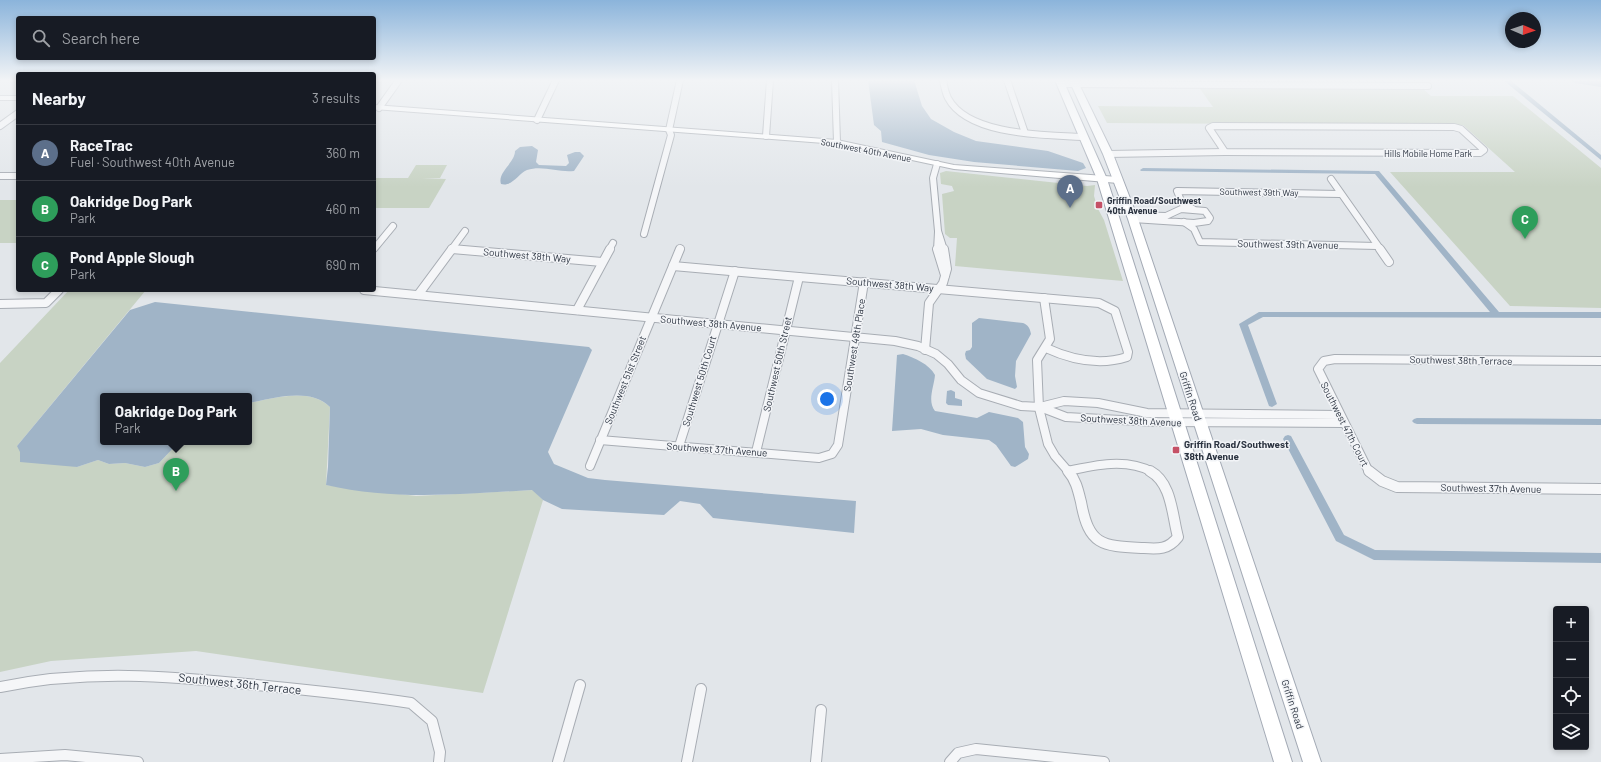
<!DOCTYPE html>
<meta charset="utf-8">
<style>
body{margin:0;font-family:Barlow,sans-serif;background:#20242c;color:#f1f3f6}
.controls{position:absolute;right:12px;bottom:12px;display:grid;overflow:hidden;border-radius:4px;box-shadow:0 2px 6px #0003}
.controls button{width:36px;height:36px;display:grid;place-items:center;padding:0;border:0;border-bottom:1px solid #363941;background:#171b24;color:#f1f3f6;font:20px sans-serif}
.compass{position:absolute;left:1505px;top:12px;width:36px;height:36px;border-radius:50%;background:#171b24;box-shadow:0 2px 6px #0003;rotate:92deg}
.you{position:absolute;left:827px;top:399px;width:14px;height:14px;margin:-10px;border:3px solid #fff;border-radius:50%;background:#1a73e8;box-shadow:0 0 0 6px #1a73e833}
.badge{display:grid;place-items:center;width:26px;height:26px;border-radius:50%;background:#d93025;color:#fff;font-size:13px;font-weight:700}
.pin{position:absolute;translate:-50% -33px;filter:drop-shadow(0 1px 2px #0008)}
.pin::after{content:'';position:absolute;top:21px;width:14px;height:12px;background:inherit;clip-path:polygon(0 0,100% 0,50% 100%)}
.popup{position:absolute;left:100px;top:393px;width:152px;height:52px;box-sizing:border-box;display:grid;place-content:center;border-radius:4px;background:#171b24;filter:drop-shadow(0 1px 3px #0005);font-size:13px;white-space:nowrap;color:#9ea1a6}
.popup b{font-size:15px;color:#f1f3f6}
.popup::after{content:'';position:absolute;left:50%;top:100%;margin-left:-8px;border:8px solid transparent;border-top-color:#171b24}
.list{margin:0;padding:0;list-style:none}
h2{display:flex;justify-content:space-between;align-items:center;height:52px;margin:0;padding:0 16px;font-size:17px}
h2 small{font-size:13px;font-weight:400;color:#9ea1a6}
.list li{display:grid;grid-template-columns:26px 1fr auto;gap:12px;align-items:center;box-sizing:border-box;height:56px;padding:0 16px;border-top:1px solid #363941}
.list b{display:block;font-size:15px;white-space:nowrap}
.list p{margin:0;font-size:13px;white-space:nowrap;color:#9ea1a6}
.list em{font-size:13px;font-style:normal;color:#9ea1a6}
.icon{flex:none;width:22px;height:22px;fill:none;stroke:currentColor;stroke-width:2;stroke-linecap:round;stroke-linejoin:round}
.map{position:relative;flex:none;width:1601px;height:762px;overflow:hidden}
.search{position:absolute;background:#171b24;box-shadow:0 2px 6px #0003;left:16px;top:16px;width:360px;height:44px;display:flex;align-items:center;gap:10px;box-sizing:border-box;padding:0 14px;border-radius:4px;color:#9ea1a6;font-size:15px}
.panel{position:absolute;background:#171b24;box-shadow:0 2px 6px #0003;left:16px;top:72px;width:360px;height:220px;border-radius:4px}
.map>svg:first-child{display:block}
.green{fill:#c8d3c4}
.water{fill:#a0b4c7}
.lines{fill:none;stroke-linecap:round;stroke-linejoin:round}
.canal{fill:#a0b4c7;fill-rule:evenodd}
.river{fill:#a0b4c7;fill-rule:evenodd}
.street-far2-casing{stroke:#a8adb4;stroke-width:8}
.street-far1-casing{stroke:#a8adb4;stroke-width:10}
.street-casing{stroke:#a8adb4;stroke-width:12}
.secondary-casing{stroke:#a8adb4;stroke-width:2}
.primary-casing{stroke:#a3aab5;stroke-width:2}
.street-far2{stroke:#f5f6f8;stroke-width:6}
.street-far1{stroke:#f5f6f8;stroke-width:8}
.street{stroke:#f5f6f8;stroke-width:10}
.secondary{fill:#fff;fill-rule:evenodd}
.primary{fill:#fff;fill-rule:evenodd}
.poi-dot{fill:#c55166;stroke:#f2f4f7;stroke-width:1.5}
.labels{text-anchor:middle;dominant-baseline:central;stroke-width:3;stroke-linejoin:round;paint-order:stroke}
.far-street-label{font-size:9px;fill:#2c3441;stroke:#f2f4f7}
.far-poi-label{font-size:9px;font-weight:bold;fill:#2c3441;stroke:#f2f4f7;text-anchor:start}
.street-label{font-size:10px;fill:#2c3441;stroke:#f2f4f7}
.poi-label{font-size:10px;font-weight:bold;fill:#2c3441;stroke:#f2f4f7;text-anchor:start}
.near-street-label{font-size:12px;fill:#2c3441;stroke:#f2f4f7}
</style>
<div class="map">
<svg width="1601" height="762" viewBox="0 0 1601 762">
<rect width="100%" height="100%" fill="#e2e6ea"/>
<!-- green -->
<g class="green">
<polygon points="1198,86 1422,88 1431,96 1513,96 1601,168 1601,308 1510,306 1390,172 1515,172 1463,125 1107,123 1098,106 1213,107"/>
<polygon points="416,165 447,165 440,178 422,178 446,179 429,208 374,208 374,178 408,178"/>
<polygon points="946,171 1087,186 1095,185 1094,196 1098,209 1104,220 1123,281 955,266 957,238 950,238 945,234 942,194 954,191 952,186 941,184 940,173"/>
<rect x="0" y="200" width="18" height="43"/>
<path d="M69,290H146L17,446L77,467L98,460L109,464L125,463L145,467L159,463L179,442H249V403C275,398 309,387 330,407L326,485L416,496L533,490L543,500L483,693L196,651L51,661L0,672V363Z"/>
</g>
<!-- water -->
<g class="water">
<polygon points="868,80 914,80 922,106 931,119 954,132 976,141 1048,151 1083,163 1086,168 1078,171 974,162 929,155 882,142 881,131 874,125"/>
<path d="M532,146L538,150L536,162L539,165L566,166L569,163L567,155L575,152H580L584,156L574,171C559,173 543,165 527,170C518,174 512,187 501,184C497,172 515,163 515,151L520,147Z"/>
<path d="M155,302L589,347L592,350L548,452L554,464L588,478L605,480L856,501L854,533L713,518L700,504L680,501L664,515L562,509L543,500L532,490C463,494 394,501 326,485L328,467L330,407C310,387 274,398 249,403V396H103V442H179L159,463L145,467L125,463L109,464L98,460L77,467L20,462V452L17,446L130,310Z"/>
<path d="M979,318L1023,323C1028,325 1030,328 1031,334L1016,361L1015,376L1017,387L1015,389L987,379L966,359L965,354L966,351L970,350L972,347V323Z"/>
<path d="M903,354C915,358 929,364 935,375C934,387 927,401 935,411L977,418L989,412L1018,418L1023,422L1025,447L1029,454L1028,459L1015,467L1011,466L996,445L989,440L943,435L921,429L892,431L897,355Z"/>
<polygon points="951,390 955,392 955,398 962,400 962,406 948,405 946,403 947,391"/>
</g>
<g class="lines">
<!-- canal -->
<g class="canal">
<polygon points="1503,80 1510,80 1601,155 1601,160"/>
<polygon points="1143,168 1379,171 1499,312 1601,312 1601,318 1263,317 1248,325 1277,404 1272,407 1269,406 1239,324 1259,312 1490,312 1375,174 1141,171 1140,170"/>
<polygon points="1417,418 1601,419 1601,425 1417,424 1414,423 1412,421 1414,419"/>
<polygon points="1288,435 1291,436 1344,535 1375,550 1601,553 1601,563 1374,560 1336,541 1283,439 1285,436"/>
</g>
<!-- river -->
<polygon class="river" points="1570,80 1601,81 1601,87 1575,83"/>
<!-- street-far2 casing -->
<g class="street-far2-casing">
<g id="street-far2">
<polyline points="835,80 837,142"/>
<path d="M943,80C944,86 945,92 948,98C968,136 1046,135 1084,137"/>
<polyline points="1007,80 1025,133"/>
<polyline points="1061,84 1428,86"/>
<polyline points="379,108 399,80"/>
<polyline points="537,120 556,80"/>
<polyline points="0,126 18,113"/>
<polygon points="1213,126 1454,127 1461,129 1484,150 1480,153 1225,152 1209,128"/>
<polyline points="766,136 770,80"/>
<polyline points="1108,154 1225,152"/>
<polyline points="937,164 933,178 938,231 944,250"/>
<polyline points="0,176 18,176"/>
<polyline points="1331,179 1381,250"/>
<polyline points="1193,209 1182,203 1177,191 1340,194"/>
<polyline points="1131,215 1166,216 1181,209 1205,211 1210,218 1208,221 1194,223 1133,219"/>
<polyline points="1184,222 1194,229 1200,242 1377,246"/>
<polyline points="644,234 671,135 669,130 680,80"/>
<polyline points="374,249 393,226"/>
<polyline points="452,249 464,250"/>
<polyline points="451,250 465,231"/>
<polyline points="609,250 613,243"/>
<polyline points="937,250 938,232"/>
</g>
</g>
<!-- street-far1 casing -->
<g class="street-far1-casing">
<g id="street-far1">
<polyline points="452,249 602,262"/>
<polyline points="937,249 945,275"/>
<polyline points="1380,249 1389,262"/>
<path d="M673,266L1099,303L1115,311L1128,352L1127,357C1099,366 1072,360 1046,348"/>
<polyline points="364,290 895,341 918,346 936,354 948,364 961,380 979,393 1021,406 1040,407 1064,401 1098,403 1147,413 1340,415"/>
<polyline points="418,295 452,249"/>
<polyline points="1044,298 1050,339 1037,360 1039,408 1048,444 1055,456 1068,471"/>
<polyline points="0,304 46,303 59,290"/>
<polyline points="577,310 610,249"/>
<polyline points="925,350 929,303 943,283 947,269 944,249"/>
<polyline points="1040,407 1066,417 1157,422 1344,423"/>
<polyline points="600,440 819,458 832,454 838,445 864,282"/>
<polyline points="679,446 735,271"/>
<polyline points="756,452 799,277"/>
<polyline points="590,466 680,249"/>
<path d="M1068,471C1095,465 1127,458 1152,472"/>
<polyline points="1369,472 1318,369 1324,361 1335,359 1601,361"/>
</g>
</g>
<!-- street casing -->
<g class="street-casing">
<g id="street">
<path d="M1068,471C1076,480 1078,490 1081,502C1089,546 1102,546 1143,548C1158,549 1168,550 1178,537C1172,515 1172,483 1150,471"/>
<polyline points="1369,471 1382,481 1397,487 1601,489"/>
<path d="M0,687C89,669 168,676 257,685C308,690 360,695 411,703L432,721L440,752L439,762"/>
<polyline points="0,759 65,755 138,762"/>
<polyline points="558,762 580,685"/>
<polyline points="687,762 701,689"/>
<polyline points="816,762 821,710"/>
<polyline points="950,762 958,753 976,749 1104,762"/>
</g>
</g>
<!-- secondary casing -->
<g class="secondary-casing">
<g id="secondary">
<rect x="0" y="96" width="18" height="4"/>
<polygon points="374,105 837,140 954,165 1118,177 1122,180 1118,183 954,169 837,144 374,109"/>
</g>
</g>
<!-- primary casing -->
<g class="primary-casing">
<g id="primary">
<polygon points="1055,80 1063,80 1107,179 1292,762 1274,762 1097,179"/>
<polygon points="1069,80 1077,80 1113,154 1138,219 1321,762 1303,762 1128,219 1103,154"/>
</g>
</g>
<!-- street-far2 -->
<use href="#street-far2" class="street-far2"/>
<!-- street-far1 -->
<use href="#street-far1" class="street-far1"/>
<!-- street -->
<use href="#street" class="street"/>
<!-- secondary -->
<use href="#secondary" class="secondary"/>
<!-- primary -->
<use href="#primary" class="primary"/>
</g>
<!-- sky -->
<linearGradient id="sky" x2="0" y2="1"><stop stop-color="#8bb4db"/><stop offset="0.43" stop-color="#f2f4f6"/><stop offset="1" stop-color="#f2f4f6" stop-opacity="0"/></linearGradient>
<rect width="1601" height="187" fill="url(#sky)"/>
<!-- markers -->
<g class="poi-dot">
<rect x="1095" y="201" width="8" height="8" rx="2"/>
<rect x="1172" y="446" width="8" height="8" rx="2"/>
</g>
<g class="labels">
<!-- far-street labels -->
<g class="far-street-label">
<text transform="translate(866 150) rotate(11)">Southwest 40th Avenue</text>
<text x="1428" y="153">Hills Mobile Home Park</text>
<text transform="translate(1259 192) rotate(1)">Southwest 39th Way</text>
</g>
<!-- far-poi labels -->
<g class="far-poi-label">
<text x="1107" y="200">Griffin Road/Southwest<tspan x="1107" dy="10">40th Avenue</tspan></text>
</g>
<!-- street labels -->
<g class="street-label">
<text transform="translate(1288 244) rotate(1)">Southwest 39th Avenue</text>
<text transform="translate(527 255) rotate(5)">Southwest 38th Way</text>
<text transform="translate(890 284) rotate(5)">Southwest 38th Way</text>
<text transform="translate(711 323) rotate(5)">Southwest 38th Avenue</text>
<text transform="translate(854 345) rotate(-81)">Southwest 49th Place</text>
<text transform="translate(1461 360) rotate(1)">Southwest 38th Terrace</text>
<text transform="translate(777 364) rotate(-77)">Southwest 50th Street</text>
<text transform="translate(625 380) rotate(-68)">Southwest 51st Street</text>
<text transform="translate(699 381) rotate(-73)">Southwest 50th Court</text>
<text transform="translate(1191 396) rotate(72)">Griffin Road</text>
<text transform="translate(1131 420) rotate(3)">Southwest 38th Avenue</text>
<text transform="translate(1345 424) rotate(63)">Southwest 47th Court</text>
<text transform="translate(717 449) rotate(4)">Southwest 37th Avenue</text>
<text transform="translate(1491 488) rotate(1)">Southwest 37th Avenue</text>
<text transform="translate(1293 704) rotate(72)">Griffin Road</text>
</g>
<!-- poi labels -->
<g class="poi-label">
<text x="1184" y="444">Griffin Road/Southwest<tspan x="1184" dy="12">38th Avenue</tspan></text>
</g>
<!-- near-street labels -->
<g class="near-street-label">
<text transform="translate(240 683) rotate(6)">Southwest 36th Terrace</text>
</g>
</g>
</svg>
<div class="controls">
<button>+</button>
<button>−</button>
<button><svg class="icon" aria-label="locate" viewBox="0 0 24 24"><circle cx="12" cy="12" r="6"/><path d="M12 2v4M12 18v4M2 12h4M18 12h4"/></svg></button>
<button><svg class="icon" aria-label="layers" viewBox="0 0 24 24"><path d="M12 4l9 5-9 5-9-5zM3 14l9 5 9-5"/></svg></button>
</div>
<svg class="compass" viewBox="-18 -18 36 36"><path d="M0-13l5 13h-10z" fill="#e53935"/><path d="M0 13l5-13h-10z" fill="#9ea1a6"/></svg>
<div class="you"></div>
<div class="pin badge" style="left:1070px;top:208px;background:#5c6f8a">A</div>
<div class="pin badge" style="left:176px;top:491px;background:#2e9e5b">B</div>
<div class="popup"><b>Oakridge Dog Park</b>Park</div>
<div class="pin badge" style="left:1525px;top:239px;background:#2e9e5b">C</div>
<div class="search"><svg class="icon" aria-label="search" viewBox="0 0 24 24"><circle cx="10" cy="10" r="6"/><path d="M15 15l6 6"/></svg>Search here</div>
<section class="panel">
<h2>Nearby<small>3 results</small></h2>
<ul class="list">
<li><span class="badge" style="background:#5c6f8a">A</span><div><b>RaceTrac</b><p>Fuel · Southwest 40th Avenue</p></div><em>360 m</em></li>
<li><span class="badge" style="background:#2e9e5b">B</span><div><b>Oakridge Dog Park</b><p>Park</p></div><em>460 m</em></li>
<li><span class="badge" style="background:#2e9e5b">C</span><div><b>Pond Apple Slough</b><p>Park</p></div><em>690 m</em></li>
</ul>
</section>
</div>
